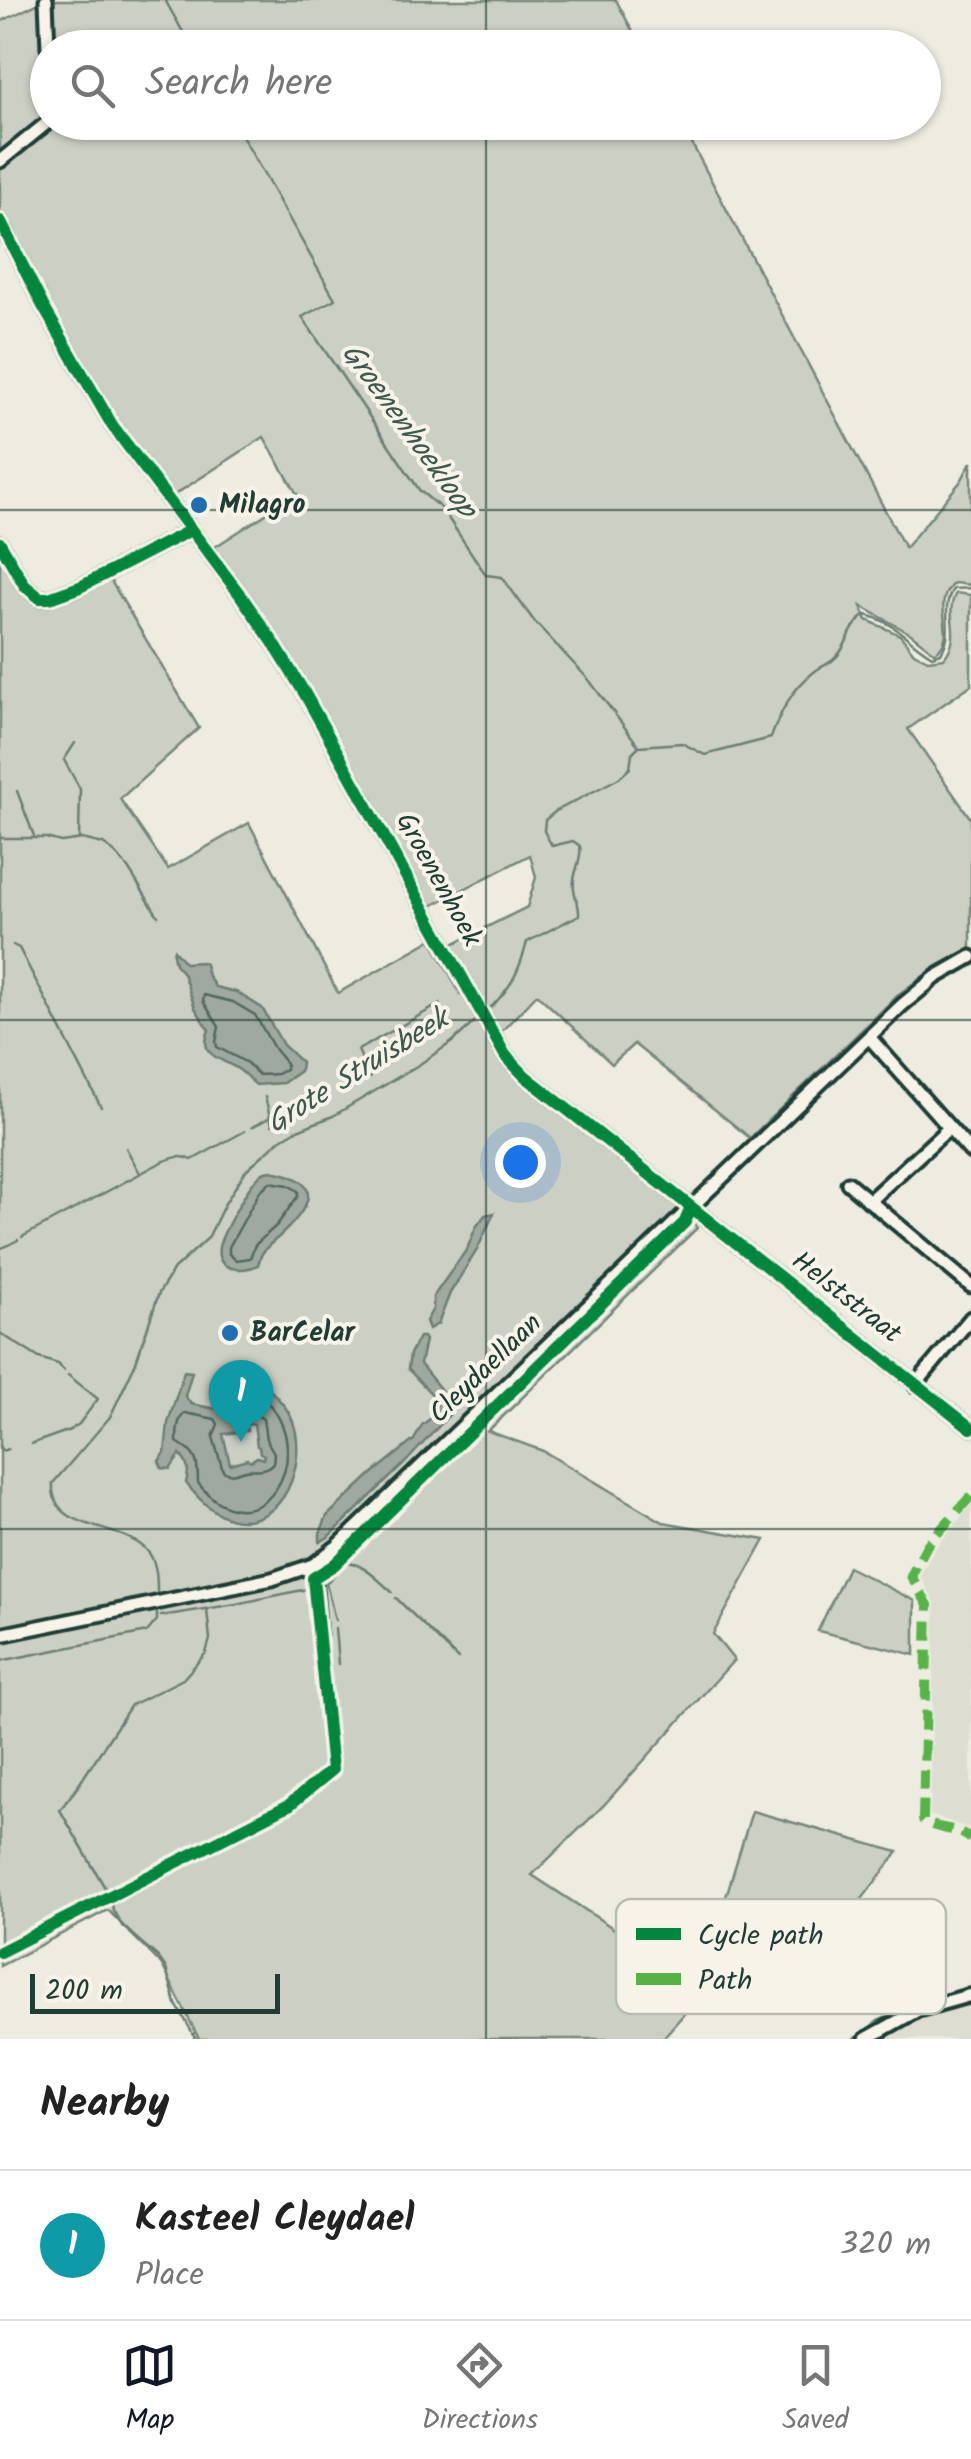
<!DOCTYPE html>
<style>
body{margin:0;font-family:Kalam,sans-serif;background:#f6f6f6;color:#222}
.scale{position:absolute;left:30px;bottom:25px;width:250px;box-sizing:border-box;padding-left:10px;border:5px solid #1f3d34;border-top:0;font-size:28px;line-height:35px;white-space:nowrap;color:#1f3d34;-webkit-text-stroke:8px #f7f3e8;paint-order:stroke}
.you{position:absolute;left:520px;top:1162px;width:35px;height:35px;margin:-25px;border:8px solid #fff;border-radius:50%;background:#1a73e8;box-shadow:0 0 0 15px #1a73e833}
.badge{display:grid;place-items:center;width:65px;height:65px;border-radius:50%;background:#111827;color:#fff;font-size:32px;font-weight:700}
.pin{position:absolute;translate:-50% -82px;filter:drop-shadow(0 2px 5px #0008)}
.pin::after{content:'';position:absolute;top:52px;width:35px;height:30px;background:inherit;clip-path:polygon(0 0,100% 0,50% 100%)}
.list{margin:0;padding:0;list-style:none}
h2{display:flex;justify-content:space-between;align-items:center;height:130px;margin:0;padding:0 40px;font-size:42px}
h2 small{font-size:32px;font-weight:400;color:#767676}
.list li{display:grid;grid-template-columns:65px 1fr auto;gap:30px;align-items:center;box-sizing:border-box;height:150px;padding:0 40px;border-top:2px solid #e0e0e0}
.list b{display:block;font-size:38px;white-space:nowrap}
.list p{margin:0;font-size:32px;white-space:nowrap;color:#767676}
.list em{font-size:32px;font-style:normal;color:#767676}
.icon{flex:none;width:55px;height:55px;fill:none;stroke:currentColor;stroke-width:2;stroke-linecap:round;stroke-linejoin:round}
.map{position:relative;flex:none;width:971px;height:2039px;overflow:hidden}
.search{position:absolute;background:#fff;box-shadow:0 2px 8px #0004;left:30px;right:30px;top:30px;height:110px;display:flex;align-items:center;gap:25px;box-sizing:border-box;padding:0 35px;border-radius:55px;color:#767676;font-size:38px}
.sheet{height:280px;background:#fff}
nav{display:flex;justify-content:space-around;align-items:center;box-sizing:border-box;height:140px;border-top:2px solid #e0e0e0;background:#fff;font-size:28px;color:#767676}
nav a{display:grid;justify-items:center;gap:5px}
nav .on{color:#111827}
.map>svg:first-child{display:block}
.built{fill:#ddddd2}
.green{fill:#cccfc4;stroke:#76867c;stroke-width:2.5}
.water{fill:#9fa99f;stroke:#6c7e74;stroke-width:2.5;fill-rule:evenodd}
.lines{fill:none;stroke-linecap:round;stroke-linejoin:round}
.shore{stroke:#52685f;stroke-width:2.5}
.stream{stroke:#6c7e74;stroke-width:2.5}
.minor-casing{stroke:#1f3d34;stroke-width:19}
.minor{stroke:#f7f3e8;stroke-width:11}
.quiet{stroke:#55b346;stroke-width:10;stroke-dasharray:20 10;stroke-linecap:butt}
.cycleway-casing{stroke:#f7f3e8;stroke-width:19}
.cycleway{stroke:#00873e;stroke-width:12}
.grid{fill:none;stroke:#1f3d34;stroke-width:2.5;stroke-opacity:0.55}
.poi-dot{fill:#1f6fb2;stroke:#f7f3e8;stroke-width:4}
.labels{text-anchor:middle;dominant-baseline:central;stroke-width:8;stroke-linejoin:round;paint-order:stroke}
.poi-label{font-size:28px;font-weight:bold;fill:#1f3d34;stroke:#f7f3e8;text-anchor:start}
.street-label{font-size:28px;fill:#1f3d34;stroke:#f7f3e8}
.water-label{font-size:30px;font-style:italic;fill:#3f584f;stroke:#f7f3e8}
.key{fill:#f7f3e8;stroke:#b6bcb2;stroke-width:2.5}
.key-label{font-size:28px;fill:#1f3d34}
</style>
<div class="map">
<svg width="971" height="2039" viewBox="0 0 971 2039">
<rect width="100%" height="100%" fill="#eeece1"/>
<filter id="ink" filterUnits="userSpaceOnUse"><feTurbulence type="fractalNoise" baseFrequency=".01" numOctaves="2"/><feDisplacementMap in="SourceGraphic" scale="20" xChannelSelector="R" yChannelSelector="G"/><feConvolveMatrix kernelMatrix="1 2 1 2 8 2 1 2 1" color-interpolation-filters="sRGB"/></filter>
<g filter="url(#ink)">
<!-- built -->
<g class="built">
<polygon points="971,1505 971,1831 969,1828 930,1815 935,1602 920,1576 934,1550"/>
<polygon points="971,1992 971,2039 854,2039 878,2021 915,2006"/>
</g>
<!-- green -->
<g class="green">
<polygon points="49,0 616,0 641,47 51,47"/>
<polygon points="39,3 44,116 0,152 0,22"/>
<path d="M52,123H681L905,548L961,481L971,462V585L954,583C928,606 961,633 935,653L911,634L861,606L867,620L900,635L914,653L928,660L944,658C964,634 943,616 956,593L971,595V685L908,729L971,819V948L937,966L899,994L750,1138L634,1044L612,1064L537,994L499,1034L451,945L527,907L536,877L530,855L431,906L321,706L210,550L297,494L264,437L171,497L108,411L0,212V168Z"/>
<polygon points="0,553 38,601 108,576 199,728 120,799 168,869 249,823 338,993 431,940 461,995 466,993 480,1022 482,1022 502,1056 674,1196 697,1228 488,1431 543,1451 663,1522 765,1540 713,1634 734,1660 604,1805 532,1875 706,1989 662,2039 199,2039 162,1965 108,1910 0,1966"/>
<polygon points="848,1567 915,1601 915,1655 818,1631"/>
<polygon points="752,1811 898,1852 788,1996 718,1923"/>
</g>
<!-- water -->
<g class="water">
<path d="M174,950L185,963L201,962L205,964L208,976L215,987L236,992L262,1008L283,1045L301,1062L300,1071L283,1083L256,1085C250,1080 245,1074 238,1069C220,1057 198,1057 209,1030L195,1008L183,973L175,964L173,954Z"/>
<path d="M271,1171C324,1180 313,1204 282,1234C276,1240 268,1245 264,1251C261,1254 259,1261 258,1265C243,1272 215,1272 219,1247C221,1235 248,1187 257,1178C263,1172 263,1173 271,1171Z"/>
<polygon points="494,1213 477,1250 450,1293 438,1324 429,1329 426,1321 433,1309 433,1297 467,1249 476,1227 485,1215"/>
<polygon points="419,1337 423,1337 425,1340 420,1364 450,1401 452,1408 449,1415 405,1463 330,1536 320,1542 320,1533 327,1516 372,1474 414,1440 422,1425 435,1415 437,1400 408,1369 410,1354"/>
<path d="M184,1371L192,1372L185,1396L191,1404L232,1412C242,1396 250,1390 267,1386C275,1396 286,1405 291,1417C308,1452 290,1521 242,1520C219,1520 199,1500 186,1483C189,1472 189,1464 180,1455L170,1469L162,1468L159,1461L165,1453L168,1423ZM254,1424L257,1446L259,1447L260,1453L264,1455L263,1459L257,1457L251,1461L247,1459L230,1464L223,1434L247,1431L246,1425Z"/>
</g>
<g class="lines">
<!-- shore -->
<g class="shore">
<polygon points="204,995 233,1002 255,1015 275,1050 286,1063 286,1069 277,1074 259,1075 247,1063 217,1047 216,1042 219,1027 203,1001"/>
<polygon points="270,1182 288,1185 298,1191 298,1196 277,1225 255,1245 250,1258 236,1260 229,1254 229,1247 260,1191"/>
<path d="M263,1398C324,1454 257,1558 198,1483C198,1460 197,1454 177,1442C177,1433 177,1419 185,1413L215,1419L218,1424L213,1437L223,1471C233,1476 234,1473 245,1470C257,1468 263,1473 273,1463L274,1453L266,1439L263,1419L257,1415L249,1413L247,1409L255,1400Z"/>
</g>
<!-- stream -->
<g class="stream">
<polyline points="165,0 192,48"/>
<polyline points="234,122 335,299 302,317 420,491 442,509 486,575 502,577 534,621 589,680 638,745"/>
<polyline points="75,743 64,760 80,789 79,838"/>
<polyline points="17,791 34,836"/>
<polyline points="0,838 46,838 61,842 82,839 103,844 113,851 128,868 158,916"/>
<polyline points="13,945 19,948 101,1107"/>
<path d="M486,1012C510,990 519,973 527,942L579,915C580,904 575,900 574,889C571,874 583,861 580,846L573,841L552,846L544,831L545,820L556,811L619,778L630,768L632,753L639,746L682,743L705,755L771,738C780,712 792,689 814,672C820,667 829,664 834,659C849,647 847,627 866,615C896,622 908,642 932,656L941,653C956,628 939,611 953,589L971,588"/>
<polyline points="370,1078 358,1050 440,1004"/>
<polyline points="265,1097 272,1125"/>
<polyline points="252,1127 269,1118"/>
<polyline points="126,1148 140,1173"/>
<path d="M22,1237L160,1163C171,1158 181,1154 192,1160L245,1131"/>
<polyline points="0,1249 18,1240"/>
<polyline points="0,1333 39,1358 58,1364 64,1370"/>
<polyline points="31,1444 70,1430 79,1424 98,1399 68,1375"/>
<polyline points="0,1445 2,1451 8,1449"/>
<path d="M348,1562C366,1566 378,1580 392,1592"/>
<polyline points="396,1598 458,1659"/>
<path d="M157,1599C157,1583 158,1566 149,1553C127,1522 49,1534 53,1483L110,1417L136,1362L159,1293L174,1269L208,1238L224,1205L246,1170L280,1140L295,1131L333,1116L420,1064L452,1042L480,1017"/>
<polyline points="161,1616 236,1604 307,1589"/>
<polyline points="335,1620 326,1583 412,1498"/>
<polyline points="335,1628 338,1664"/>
<polyline points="0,1661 147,1632 157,1620 157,1607"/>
<polyline points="108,1893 60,1810 76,1789 131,1705 183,1679 206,1653 210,1639 207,1610"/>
<polyline points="111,1899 113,1910 122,1926 158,1957 166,1968 176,2004 196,2039"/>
<polyline points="854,2039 878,2021 930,1998"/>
</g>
<!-- minor casing -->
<g class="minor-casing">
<g id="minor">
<polyline points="46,0 48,48"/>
<polyline points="0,161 48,122"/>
<polyline points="0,221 43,306 112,425 241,596 273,642 305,694 505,1055 525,1076 971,1428"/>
<polyline points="0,543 25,586 40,598 49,598 80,587 191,530"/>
<polyline points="869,1037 971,1152"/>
<polyline points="848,1183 971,1286"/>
<polyline points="869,1201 948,1129"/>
<polyline points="915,1385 971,1318"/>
<polyline points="313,1565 319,1635"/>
<polyline points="0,1635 272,1579 313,1565 339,1545 902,1005 936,977 971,957"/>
<polyline points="866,2039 918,2010 971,1995"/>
</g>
</g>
<!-- minor -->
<use href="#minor" class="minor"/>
<!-- quiet -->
<path class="quiet" d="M971,1496L927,1545L911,1576L928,1605L923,1820C936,1831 957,1826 971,1839"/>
<!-- cycleway casing -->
<g class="cycleway-casing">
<g id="cycleway">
<polyline points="0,221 43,306 112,425 241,596 273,642 305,694 505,1055 525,1076 971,1428"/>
<polyline points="0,543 25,586 40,598 49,598 80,587 191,530"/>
<polyline points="0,1952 289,1805 332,1770 313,1578 334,1565 685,1222 691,1207"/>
</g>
</g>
<!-- cycleway -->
<use href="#cycleway" class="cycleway"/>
</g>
</g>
<!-- grid -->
<path class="grid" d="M486,0V48M486,122V2039M0,510H971M0,1020H971M0,1529H971"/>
<!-- markers -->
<g class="poi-dot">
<circle cx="199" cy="505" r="10"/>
<circle cx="230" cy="1333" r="10"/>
</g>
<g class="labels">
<!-- poi labels -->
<g class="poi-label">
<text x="219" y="505">Milagro</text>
<text x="250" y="1333">BarCelar</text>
</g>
<!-- street labels -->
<g class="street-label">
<text transform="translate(438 880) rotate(61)">Groenenhoek</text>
<text transform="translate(846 1298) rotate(38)">Helststraat</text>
<text transform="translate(486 1369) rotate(-44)">Cleydaellaan</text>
</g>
<!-- water labels -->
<g class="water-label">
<text transform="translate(408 431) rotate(54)">Groenenhoekloop</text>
<text transform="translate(358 1072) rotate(-32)">Grote Struisbeek</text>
</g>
</g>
<!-- legend -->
<rect x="616" y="1899" width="330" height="115" rx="15" class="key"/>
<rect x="636" y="1928" width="45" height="12" fill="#00873e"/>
<rect x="636" y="1973" width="45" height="12" fill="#55b346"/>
<g class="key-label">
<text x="698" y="1944">Cycle path</text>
<text x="698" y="1989">Path</text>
</g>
</svg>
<div class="scale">200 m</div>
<div class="you"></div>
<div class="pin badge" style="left:241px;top:1442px;background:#0f9aa8">1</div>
<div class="search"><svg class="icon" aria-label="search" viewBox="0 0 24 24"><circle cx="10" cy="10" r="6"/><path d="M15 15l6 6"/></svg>Search here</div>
</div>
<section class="sheet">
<h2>Nearby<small></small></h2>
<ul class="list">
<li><span class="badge" style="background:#0f9aa8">1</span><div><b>Kasteel Cleydael</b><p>Place</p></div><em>320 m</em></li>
</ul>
</section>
<nav>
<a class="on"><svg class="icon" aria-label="map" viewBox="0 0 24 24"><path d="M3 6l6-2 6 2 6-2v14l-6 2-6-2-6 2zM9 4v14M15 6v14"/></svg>Map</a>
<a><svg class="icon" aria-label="directions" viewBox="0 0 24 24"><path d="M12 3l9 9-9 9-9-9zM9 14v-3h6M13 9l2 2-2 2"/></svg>Directions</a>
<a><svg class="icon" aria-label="saved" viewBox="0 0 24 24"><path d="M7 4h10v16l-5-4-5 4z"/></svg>Saved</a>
</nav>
